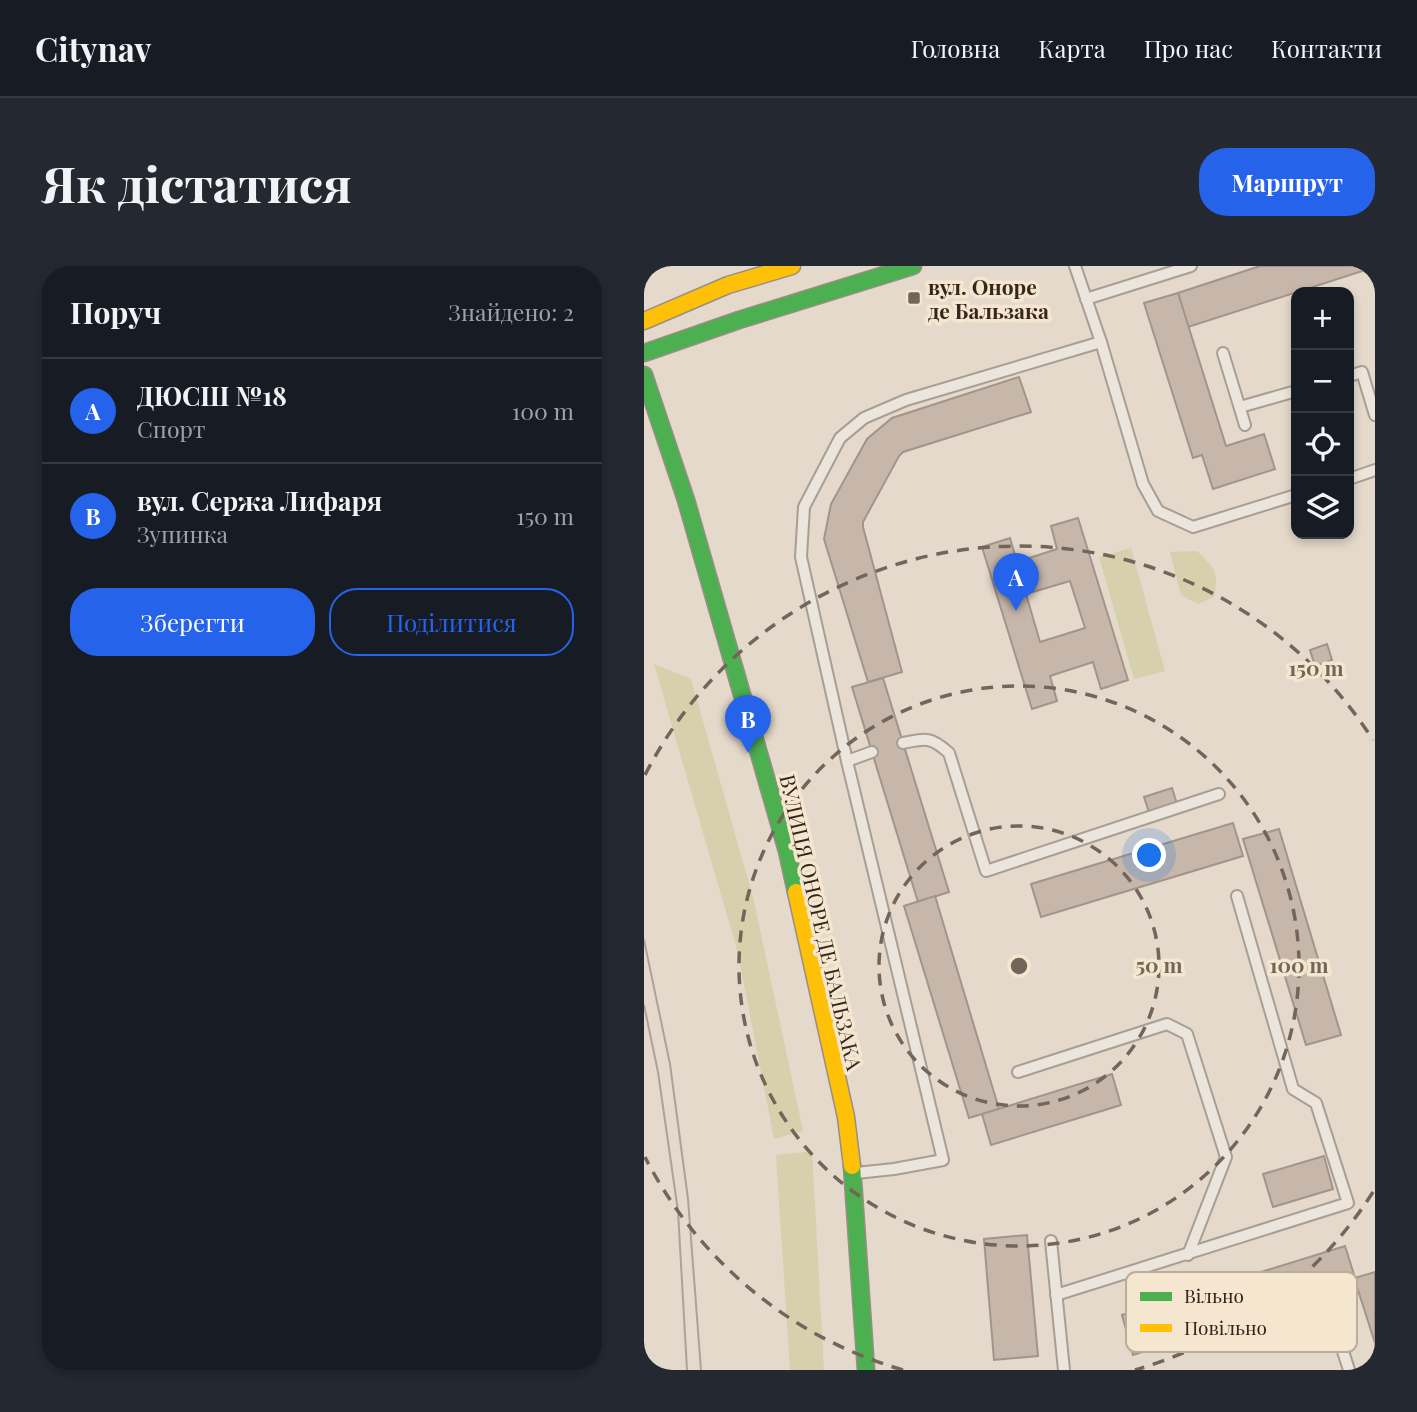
<!DOCTYPE html>
<html lang="uk">
<meta charset="utf-8">
<style>
body{margin:0;font-family:"Playfair Display",serif;background:#242831;color:#f1f3f6}
.controls{position:absolute;right:21px;top:21px;display:grid;overflow:hidden;border-radius:14px;box-shadow:0 4px 10px #0003}
.controls button{width:63px;height:63px;display:grid;place-items:center;padding:0;border:0;border-bottom:2px solid #363941;background:#171b24;color:#f1f3f6;font:35px sans-serif}
.you{position:absolute;left:506px;top:590px;width:24px;height:24px;margin:-18px;border:5px solid #fff;border-radius:50%;background:#1a73e8;box-shadow:0 0 0 10px #1a73e833}
.badge{display:grid;place-items:center;width:46px;height:46px;border-radius:50%;background:#2563eb;color:#fff;font-size:23px;font-weight:700}
.pin{position:absolute;translate:-50% -58px;filter:drop-shadow(0 2px 4px #0008)}
.pin::after{content:'';position:absolute;top:37px;width:24px;height:21px;background:inherit;clip-path:polygon(0 0,100% 0,50% 100%)}
.list{margin:0;padding:0;list-style:none}
h2{display:flex;justify-content:space-between;align-items:center;height:91px;margin:0;padding:0 28px;font-size:30px}
h2 small{font-size:23px;font-weight:400;color:#9ea1a6}
.list li{display:grid;grid-template-columns:46px 1fr auto;gap:21px;align-items:center;box-sizing:border-box;height:105px;padding:0 28px;border-top:2px solid #363941}
.list b{display:block;font-size:26px;white-space:nowrap}
.list p{margin:0;font-size:23px;white-space:nowrap;color:#9ea1a6}
.list em{font-size:23px;font-style:normal;color:#9ea1a6}
.actions{display:flex;gap:14px;padding:21px 28px}
.actions a{flex:1;padding:16px 0;border:2px solid #2563eb;border-radius:28px;text-align:center;font-size:24px;color:#2563eb}
.actions .main{background:#2563eb;color:#fff}
.icon{flex:none;width:38px;height:38px;fill:none;stroke:currentColor;stroke-width:2;stroke-linecap:round;stroke-linejoin:round}
.map{position:relative;flex:none;width:731px;height:1104px;overflow:hidden;border-radius:28px}
header{display:flex;align-items:center;gap:42px;box-sizing:border-box;height:98px;padding:0 35px;background:#171b24;border-bottom:2px solid #363941}
header strong{font-size:33px}
nav{display:flex;gap:38px;margin-inline-start:auto;font-size:24px}
.intro{display:flex;align-items:center;justify-content:space-between;box-sizing:border-box;height:168px;padding:0 42px}
h1{margin:0;font-size:49px}
.button{padding:18px 32px;border-radius:28px;background:#2563eb;color:#fff;font-size:24px;font-weight:700}
main{display:flex;gap:42px;padding:0 42px}
aside{flex:1;background:#171b24;border-radius:28px;box-shadow:0 4px 10px #0003}
.map>svg:first-child{display:block}
.green{fill:#d6d1ac}
.building{fill:#c7b7ab;stroke:#a3948a;stroke-width:2;fill-rule:evenodd}
.lines{fill:none;stroke-linecap:round;stroke-linejoin:round}
.lane-casing{stroke:#a89e94;stroke-width:14}
.fast-casing{stroke:#988e84;stroke-width:19}
.slow-casing{stroke:#988e84;stroke-width:19}
.lane{stroke:#ebe5dc;stroke-width:10}
.fast{stroke:#4caf50;stroke-width:16}
.slow{stroke:#ffc107;stroke-width:16}
.tram{stroke:#aaa39c;stroke-width:2}
.ring{fill:none;stroke:#73655a;stroke-width:3.5;stroke-dasharray:12 9}
.poi-dot{fill:#73655a;stroke:#f5e6cf;stroke-width:2.5}
.labels{text-anchor:middle;dominant-baseline:central;stroke-width:7;stroke-linejoin:round;paint-order:stroke}
.poi-label{font-size:21px;font-weight:bold;fill:#36261d;stroke:#f5e6cf;text-anchor:start}
.street-label{font-size:21px;fill:#36261d;stroke:#f5e6cf}
.key{fill:#f5e6cf;stroke:#bcac9a;stroke-width:2}
.key-label{font-size:19px;fill:#36261d}
.centre{fill:#73655a;stroke:#f5e6cf;stroke-width:3.5}
.ring-label{font-size:21px;text-anchor:middle;font-weight:bold;fill:#73655a;stroke:#f5e6cf;stroke-width:7;stroke-linejoin:round;paint-order:stroke}
</style>
<header>
<strong>Citynav</strong>
<nav><a>Головна</a><a>Карта</a><a>Про нас</a><a>Контакти</a></nav>
</header>
<div class="intro"><h1>Як дістатися</h1><a class="button">Маршрут</a></div>
<main>
<aside>
<h2>Поруч<small>Знайдено: 2</small></h2>
<ul class="list">
<li><span class="badge">A</span><div><b>ДЮСШ №18</b><p>Спорт</p></div><em>100 m</em></li>
<li><span class="badge">B</span><div><b>вул. Сержа Лифаря</b><p>Зупинка</p></div><em>150 m</em></li>
</ul>
<div class="actions"><a class="main">Зберегти</a><a>Поділитися</a></div>
</aside>
<div class="map">
<svg width="731" height="1104" viewBox="0 0 731 1104">
<rect width="100%" height="100%" fill="#e4d9ca"/>
<!-- green -->
<g class="green">
<polygon points="487,282 521,405 490,413 455,291"/>
<path d="M553,285C571,303 575,305 570,331L554,338L537,329L526,286Z"/>
<polygon points="10,398 47,413 109,631 159,865 130,873 94,687"/>
<polygon points="168,885 180,1104 146,1104 132,889"/>
</g>
<!-- building -->
<g class="building">
<polygon points="616,0 731,0 731,1 544,61 534,27"/>
<polygon points="534,27 582,180 620,168 631,203 569,223 558,189 549,192 500,37"/>
<polygon points="375,111 387,146 259,186 255,190 219,256 219,261 258,406 224,416 180,273 187,238 223,173 248,152"/>
<path d="M434,252L484,414L457,423L449,396L406,410L413,435L388,443L338,281L366,272L373,296L413,283L407,260ZM426,315L441,362L396,376L382,328Z"/>
<polygon points="683,378 688,394 671,400 666,384"/>
<polygon points="239,412 305,626 274,636 208,421"/>
<polygon points="528,522 533,538 505,546 500,531"/>
<polygon points="589,557 599,590 397,651 387,618"/>
<polygon points="635,563 697,769 662,779 599,573"/>
<polygon points="291,630 355,843 325,852 260,640"/>
<polygon points="468,808 477,839 347,879 338,848"/>
<polygon points="680,890 689,923 629,941 619,908"/>
<polygon points="383,969 394,1090 350,1094 340,973"/>
<polygon points="701,980 711,1012 731,1006 731,1077 712,1018 489,1089 478,1049"/>
</g>
<g class="lines">
<!-- lane casing -->
<g class="lane-casing">
<g id="lane">
<polyline points="431,0 457,76 499,218 514,245 549,261 652,229"/>
<polyline points="442,33 547,0"/>
<polyline points="579,87 601,159"/>
<polyline points="705,110 718,106 731,149"/>
<polyline points="596,141 652,125"/>
<polyline points="705,213 731,204"/>
<path d="M259,477C283,472 287,471 305,487L342,605L575,528"/>
<polyline points="203,495 228,486"/>
<polyline points="374,806 523,758 543,768 582,891 544,989"/>
<polyline points="212,907 250,903 299,894 203,495 157,291 160,241 196,172 220,152 262,134 457,76"/>
<polyline points="407,975 420,1104"/>
<polyline points="412,1029 704,937 672,837 649,823 593,630"/>
<polyline points="688,1051 705,1104"/>
</g>
</g>
<!-- fast casing -->
<g class="fast-casing">
<g id="fast">
<polyline points="0,87 95,54 269,0"/>
<polyline points="0,109 42,234 143,585 152,626"/>
<polyline points="208,900 222,1104"/>
</g>
</g>
<!-- slow casing -->
<g class="slow-casing">
<g id="slow">
<polyline points="0,55 84,19 148,0"/>
<polyline points="152,626 202,851 208,900"/>
</g>
</g>
<!-- lane -->
<use href="#lane" class="lane"/>
<!-- fast -->
<use href="#fast" class="fast"/>
<!-- slow -->
<use href="#slow" class="slow"/>
<!-- tram -->
<g class="tram">
<polyline points="0,674 26,798 44,933 57,1104"/>
<polyline points="0,739 14,806 34,945 43,1104"/>
</g>
</g>
<!-- distance rings -->
<g class="ring">
<circle cx="375" cy="700" r="140"/>
<circle cx="375" cy="700" r="280"/>
<path d="M729 926A420 420 0 0 1 491 1104M259 1104A420 420 0 0 1 1 891M1 509A420 420 0 0 1 729 474"/>
</g>
<!-- markers -->
<rect class="poi-dot" x="263" y="25" width="14" height="14" rx="3.5"/>
<g class="labels">
<!-- poi labels -->
<g class="poi-label">
<text x="284" y="20">вул. Оноре<tspan x="284" dy="24">де Бальзака</tspan></text>
</g>
<!-- street labels -->
<g class="street-label">
<text transform="translate(178 656) rotate(77)">ВУЛИЦЯ ОНОРЕ ДЕ БАЛЬЗАКА</text>
</g>
</g>
<!-- legend -->
<rect x="482" y="1006" width="231" height="80" rx="10" class="key"/>
<rect x="496" y="1026" width="32" height="9" fill="#4caf50"/>
<rect x="496" y="1058" width="32" height="8" fill="#ffc107"/>
<g class="key-label">
<text x="540" y="1037">Вільно</text>
<text x="540" y="1069">Повільно</text>
</g>
<circle cx="375" cy="700" r="10" class="centre"/>
<g class="ring-label">
<text x="672" y="410">150 m</text>
<text x="515" y="707">50 m</text>
<text x="655" y="707">100 m</text>
</g>
</svg>
<div class="controls">
<button>+</button>
<button>−</button>
<button><svg class="icon" aria-label="locate" viewBox="0 0 24 24"><circle cx="12" cy="12" r="6"/><path d="M12 2v4M12 18v4M2 12h4M18 12h4"/></svg></button>
<button><svg class="icon" aria-label="layers" viewBox="0 0 24 24"><path d="M12 4l9 5-9 5-9-5zM3 14l9 5 9-5"/></svg></button>
</div>
<div class="you"></div>
<div class="pin badge" style="left:372px;top:345px">A</div>
<div class="pin badge" style="left:104px;top:487px">B</div>
</div>
</main>
